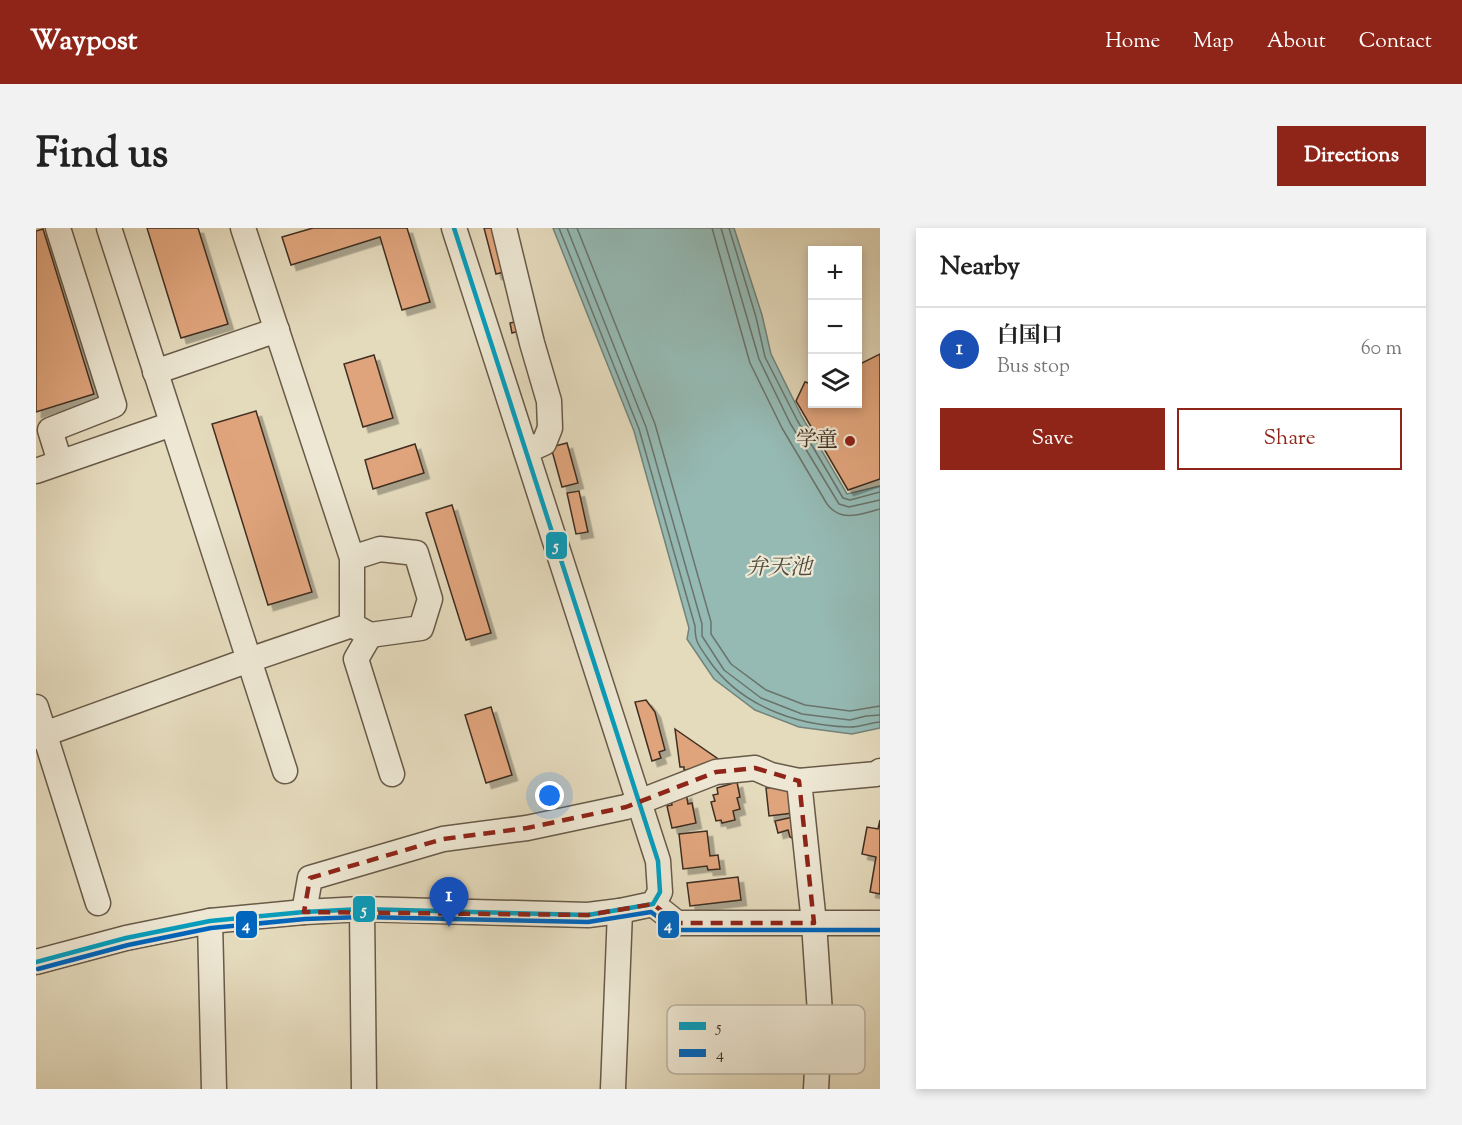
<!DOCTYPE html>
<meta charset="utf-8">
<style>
body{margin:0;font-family:"Sorts Mill Goudy","Noto Serif JP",serif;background:#f2f2f2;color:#222}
.controls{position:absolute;right:18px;top:18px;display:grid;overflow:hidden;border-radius:0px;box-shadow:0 3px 9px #0003}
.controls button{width:54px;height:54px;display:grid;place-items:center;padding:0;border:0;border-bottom:2px solid #e0e0e0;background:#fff;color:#222;font:30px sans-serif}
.you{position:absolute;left:514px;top:568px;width:21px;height:21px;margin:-15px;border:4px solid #fff;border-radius:50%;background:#1a73e8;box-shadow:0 0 0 9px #1a73e833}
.badge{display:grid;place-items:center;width:39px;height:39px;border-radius:50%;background:#8f2418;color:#fff;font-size:20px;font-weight:700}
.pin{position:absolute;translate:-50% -50px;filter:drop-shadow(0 2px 3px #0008)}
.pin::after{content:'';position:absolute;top:32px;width:21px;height:18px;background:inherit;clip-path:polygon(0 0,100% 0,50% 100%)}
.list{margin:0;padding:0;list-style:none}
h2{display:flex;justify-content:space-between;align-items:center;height:78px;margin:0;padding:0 24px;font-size:26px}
h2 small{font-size:20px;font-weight:400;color:#767676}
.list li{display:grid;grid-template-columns:39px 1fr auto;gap:18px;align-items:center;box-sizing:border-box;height:84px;padding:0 24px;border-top:2px solid #e0e0e0}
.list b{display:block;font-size:22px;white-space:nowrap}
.list p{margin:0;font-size:20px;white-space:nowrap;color:#767676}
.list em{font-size:20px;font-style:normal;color:#767676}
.actions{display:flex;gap:12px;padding:18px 24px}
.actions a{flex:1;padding:14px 0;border:2px solid #8f2418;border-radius:0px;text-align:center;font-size:21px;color:#8f2418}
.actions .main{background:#8f2418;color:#fff}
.icon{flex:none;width:33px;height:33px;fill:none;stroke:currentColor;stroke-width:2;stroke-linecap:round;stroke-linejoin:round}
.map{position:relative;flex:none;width:844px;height:861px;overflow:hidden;border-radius:0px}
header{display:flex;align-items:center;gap:36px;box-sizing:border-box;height:84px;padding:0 30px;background:#8f2418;color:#fff}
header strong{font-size:28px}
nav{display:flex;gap:33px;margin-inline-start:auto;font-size:21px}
.intro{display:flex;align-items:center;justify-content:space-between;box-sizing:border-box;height:144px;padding:0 36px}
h1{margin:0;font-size:42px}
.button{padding:15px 27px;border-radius:0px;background:#8f2418;color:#fff;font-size:21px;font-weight:700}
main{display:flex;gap:36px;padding:0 36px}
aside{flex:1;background:#fff;border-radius:0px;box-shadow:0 3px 9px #0003}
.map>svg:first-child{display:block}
.water{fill:#95bab4;stroke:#73827a;stroke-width:1.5}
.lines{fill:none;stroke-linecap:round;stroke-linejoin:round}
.shore{stroke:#6a746b;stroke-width:1.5}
.building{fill:#e0a47b;stroke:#3f2f22;stroke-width:1.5;filter:url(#shadow)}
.minor-casing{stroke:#685a48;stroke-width:27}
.minor{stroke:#ede7d3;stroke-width:24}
.bus-1-casing{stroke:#ede7d3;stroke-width:9}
.bus-2-casing{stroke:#ede7d3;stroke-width:9}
.bus-1{stroke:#069dbd;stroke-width:4.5}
.bus-2{stroke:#0065bd;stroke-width:4.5}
.marked{fill:none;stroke:#8f2418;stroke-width:4.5;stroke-dasharray:12 8;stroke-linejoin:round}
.poi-dot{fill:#8f2418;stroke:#ede7d3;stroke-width:2}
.labels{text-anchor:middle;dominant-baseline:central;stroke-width:4.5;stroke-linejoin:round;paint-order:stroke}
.poi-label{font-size:21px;fill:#3f2f22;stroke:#ede7d3;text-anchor:end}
.water-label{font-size:22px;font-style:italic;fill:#504b3f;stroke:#ede7d3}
.key{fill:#ede7d3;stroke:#b9b09e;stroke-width:1.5}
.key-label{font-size:16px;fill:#3f2f22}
.line-badge{stroke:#ede7d3;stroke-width:2}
.badge-label{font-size:16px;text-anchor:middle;font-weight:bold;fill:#fff}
</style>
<header>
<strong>Waypost</strong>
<nav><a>Home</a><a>Map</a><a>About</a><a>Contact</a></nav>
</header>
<div class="intro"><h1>Find us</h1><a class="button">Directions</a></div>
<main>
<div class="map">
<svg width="844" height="861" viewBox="0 0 844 861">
<defs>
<filter id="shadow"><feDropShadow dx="5.5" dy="5.5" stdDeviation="0" flood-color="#0004"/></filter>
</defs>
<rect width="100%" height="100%" fill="#e4dabc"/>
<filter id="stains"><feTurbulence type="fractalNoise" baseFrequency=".00333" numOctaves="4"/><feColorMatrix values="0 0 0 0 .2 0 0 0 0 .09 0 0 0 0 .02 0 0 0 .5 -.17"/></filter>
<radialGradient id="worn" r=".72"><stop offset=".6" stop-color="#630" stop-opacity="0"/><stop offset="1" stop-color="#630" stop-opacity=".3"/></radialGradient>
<!-- water -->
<polygon class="water" points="517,0 698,0 726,87 735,126 766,189 811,266 844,258 844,500 816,506 763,499 719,482 678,451 651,411 653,400 598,203"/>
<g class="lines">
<!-- shore -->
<g class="shore">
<path d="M523,0L603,201L659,398C659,415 663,417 672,431C703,477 758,497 812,499C822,500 833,495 844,494"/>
<polyline points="531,0 610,199 666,396 666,408 688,442 725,470 766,486 814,492 830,488 844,487"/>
<polyline points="541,0 619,196 675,394 675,406 695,436 730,462 769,477 814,483 844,478"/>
<path d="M676,0L714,135L746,200L791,276C805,295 825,286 844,281"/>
<polyline points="685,0 723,131 754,195 803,276 813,279 844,272"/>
<polyline points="693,0 720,89 729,129 761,192 807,270 814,272 844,264"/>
</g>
</g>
<!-- building -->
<g class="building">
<polygon points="111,0 162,0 192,96 145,110"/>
<polygon points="277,0 371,0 394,74 366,82 344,9 255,37 246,9"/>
<polygon points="448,0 461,0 472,43 460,46"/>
<polygon points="7,1 58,166 0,184 0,3"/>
<polygon points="487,92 490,101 476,105 474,95"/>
<polygon points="844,126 844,251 812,262 760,173 769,154 776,156 776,176 822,176 822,137"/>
<polygon points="338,127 357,190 327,199 308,136"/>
<polygon points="220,183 276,364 232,377 176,196"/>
<polygon points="531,215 542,255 526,259 515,219"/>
<polygon points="379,216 388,245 337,261 329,232"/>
<polygon points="543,263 552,304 540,306 531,265"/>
<polygon points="416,277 455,405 430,412 390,285"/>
<polygon points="610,472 619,484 629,522 623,524 625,530 616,533 599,474"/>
<polygon points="455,479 476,547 450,555 429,487"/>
<polygon points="639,501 691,537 648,542 648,539 644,539"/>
<polygon points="701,554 704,569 701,570 704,581 697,583 699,592 686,595 685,592 680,593 675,574 679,573 677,567 682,566 681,560"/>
<polygon points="754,558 757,585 733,588 730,560"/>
<polygon points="650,565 652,576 656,575 660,595 636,600 631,578 636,577 635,573"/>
<polygon points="757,589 758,611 754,609 752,602 742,605 739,593"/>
<polygon points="844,592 844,666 834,664 840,629 826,626 831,599 842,601"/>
<polygon points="671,603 674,628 682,627 684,641 672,642 671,638 647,641 643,606"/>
<polygon points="702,649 705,672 654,678 651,655"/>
</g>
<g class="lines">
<!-- minor casing -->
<g class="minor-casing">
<g id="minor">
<polyline points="22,0 78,177 14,202 24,234"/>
<polyline points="73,0 249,543"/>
<polyline points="207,0 316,330 316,397 334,407 385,400 394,371 380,325 344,321 316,330"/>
<polyline points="468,0 496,115 513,173 514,200 508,215 490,223"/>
<polyline points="119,144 241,102"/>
<polyline points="0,243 136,196"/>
<polyline points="334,407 320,431 356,546"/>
<polyline points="0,479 62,675"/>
<polyline points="0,509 213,432 316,397"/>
<polyline points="617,676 641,695 844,695"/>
<polyline points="326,681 328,861"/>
<polyline points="268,684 274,650 407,611 491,600 590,579 680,544 719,540 735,547 763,553"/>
<polyline points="174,693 178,861"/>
<polyline points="0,734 90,710 174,693 268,684 326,681 552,687 584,683 617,676 624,664 622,633 418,0"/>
<polyline points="577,861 584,683"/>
<polyline points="780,861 784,785 778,695 763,553 840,546 844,543"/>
</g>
</g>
<!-- minor -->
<use href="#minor" class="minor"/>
<!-- bus-1 casing -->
<g class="bus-1-casing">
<polyline id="bus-1" points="0,734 90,710 174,693 268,684 326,681 552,687 617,676 624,664 622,633 418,0"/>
</g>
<!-- bus-2 casing -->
<g class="bus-2-casing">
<polyline id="bus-2" points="2,741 92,717 175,700 269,691 326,689 552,694 615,684 640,702 844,702"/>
</g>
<!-- bus-1 -->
<use href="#bus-1" class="bus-1"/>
<!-- bus-2 -->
<use href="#bus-2" class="bus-2"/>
</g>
<!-- marked area -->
<path class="marked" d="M719,540L763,553L778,695H641L617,676L552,687L268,684L274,650L407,611L491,600L590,579L680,544Z"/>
<!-- markers -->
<circle class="poi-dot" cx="814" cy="213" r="6"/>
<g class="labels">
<!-- poi labels -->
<g class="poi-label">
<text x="802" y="213">学童</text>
</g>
<!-- water labels -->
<g class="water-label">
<text x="743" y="341">弁天池</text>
</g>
</g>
<!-- legend -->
<rect x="631" y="777" width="198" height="69" rx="9" class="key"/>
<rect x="643" y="794" width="27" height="8" fill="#069dbd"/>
<rect x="643" y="821" width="27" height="8" fill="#0065bd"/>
<g class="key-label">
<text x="680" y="804">5</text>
<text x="680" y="831">4</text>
</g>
<g class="line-badge">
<rect x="509" y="303" width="23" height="29" rx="6" fill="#069dbd"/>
<rect x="316" y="667" width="24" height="28" rx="6" fill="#069dbd"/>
<rect x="621" y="682" width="23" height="29" rx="6" fill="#0065bd"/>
<rect x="199" y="682" width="23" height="29" rx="6" fill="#0065bd"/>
</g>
<g class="badge-label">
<text x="520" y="323">5</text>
<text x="328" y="687">5</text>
<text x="632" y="702">4</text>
<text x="210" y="702">4</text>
</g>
<rect width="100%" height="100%" filter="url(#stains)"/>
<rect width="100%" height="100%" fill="url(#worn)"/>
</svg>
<div class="controls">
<button>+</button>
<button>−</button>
<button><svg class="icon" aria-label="layers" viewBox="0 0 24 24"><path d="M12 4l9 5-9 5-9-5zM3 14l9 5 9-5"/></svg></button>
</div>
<div class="you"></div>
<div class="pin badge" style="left:413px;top:699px;background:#1a4fb4">1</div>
</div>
<aside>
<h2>Nearby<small></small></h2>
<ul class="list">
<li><span class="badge" style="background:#1a4fb4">1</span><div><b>白国口</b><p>Bus stop</p></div><em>60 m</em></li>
</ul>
<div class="actions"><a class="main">Save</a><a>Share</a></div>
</aside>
</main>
